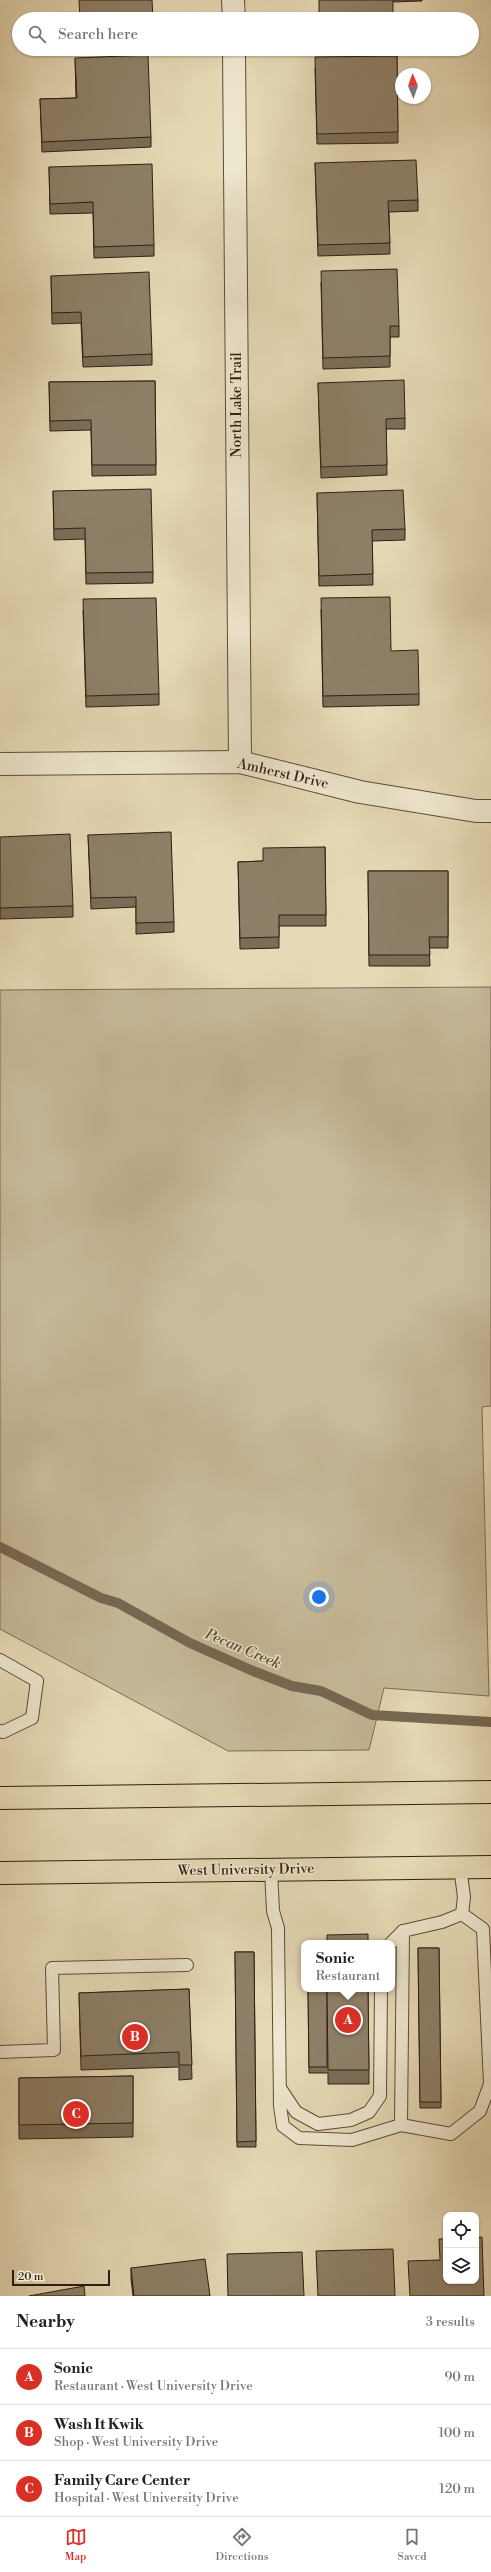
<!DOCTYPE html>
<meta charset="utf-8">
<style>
body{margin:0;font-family:"Libre Bodoni",serif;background:#f2f2f2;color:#222}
.controls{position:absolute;right:12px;bottom:12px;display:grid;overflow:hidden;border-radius:8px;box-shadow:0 1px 3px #0004}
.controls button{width:36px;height:36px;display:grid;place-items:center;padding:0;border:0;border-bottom:1px solid #e0e0e0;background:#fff;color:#222;font:20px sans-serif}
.compass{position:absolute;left:395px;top:68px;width:36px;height:36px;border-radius:50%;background:#fff;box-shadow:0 1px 3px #0004;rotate:358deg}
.scale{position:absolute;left:12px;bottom:10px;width:98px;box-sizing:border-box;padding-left:4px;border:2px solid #2e1d12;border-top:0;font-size:11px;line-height:14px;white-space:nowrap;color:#2e1d12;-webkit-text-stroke:3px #efe8d0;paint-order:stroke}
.you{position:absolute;left:319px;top:1597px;width:14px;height:14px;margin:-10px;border:3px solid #fff;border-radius:50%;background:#1a73e8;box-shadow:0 0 0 6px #1a73e833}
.badge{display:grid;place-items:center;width:26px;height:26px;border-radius:50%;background:#d93025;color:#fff;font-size:13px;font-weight:700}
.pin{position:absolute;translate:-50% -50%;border:2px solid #fff;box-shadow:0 1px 4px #0006}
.popup{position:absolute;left:301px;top:1940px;width:94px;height:52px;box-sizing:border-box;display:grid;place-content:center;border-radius:8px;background:#fff;filter:drop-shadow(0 1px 3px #0005);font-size:13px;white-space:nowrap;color:#767676}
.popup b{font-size:15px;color:#222}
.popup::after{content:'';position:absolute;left:50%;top:100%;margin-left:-8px;border:8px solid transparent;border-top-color:#fff}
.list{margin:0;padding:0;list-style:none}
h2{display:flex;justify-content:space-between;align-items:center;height:52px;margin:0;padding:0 16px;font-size:17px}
h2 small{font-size:13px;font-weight:400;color:#767676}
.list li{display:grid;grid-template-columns:26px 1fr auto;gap:12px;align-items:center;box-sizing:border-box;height:56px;padding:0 16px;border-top:1px solid #e0e0e0}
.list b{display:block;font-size:15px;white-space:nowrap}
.list p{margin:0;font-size:13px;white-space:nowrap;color:#767676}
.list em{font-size:13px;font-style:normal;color:#767676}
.icon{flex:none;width:22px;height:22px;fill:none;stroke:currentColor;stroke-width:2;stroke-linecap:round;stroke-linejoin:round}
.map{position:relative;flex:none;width:491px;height:2296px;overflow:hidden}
.search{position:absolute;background:#fff;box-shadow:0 1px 3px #0004;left:12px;right:12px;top:12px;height:44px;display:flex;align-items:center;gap:10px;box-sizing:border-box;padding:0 14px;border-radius:22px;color:#767676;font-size:15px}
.sheet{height:220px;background:#fff}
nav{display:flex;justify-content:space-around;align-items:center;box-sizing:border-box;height:56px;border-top:1px solid #e0e0e0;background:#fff;font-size:11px;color:#767676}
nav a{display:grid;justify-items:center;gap:2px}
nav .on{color:#d93025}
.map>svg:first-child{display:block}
.green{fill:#c8bb9b;stroke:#7b6c56}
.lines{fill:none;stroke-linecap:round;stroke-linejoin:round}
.stream{stroke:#776853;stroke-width:10}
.lane-casing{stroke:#5c4c3b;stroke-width:14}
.street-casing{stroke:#5c4c3b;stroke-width:24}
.primary-casing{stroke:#2e1d12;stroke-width:24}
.lane{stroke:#efe8d0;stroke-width:12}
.street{stroke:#efe8d0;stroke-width:22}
.primary{stroke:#e7dbb7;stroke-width:22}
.wall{fill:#7a6e59;stroke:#2e1d12}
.building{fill:#8e8068;stroke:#2e1d12}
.labels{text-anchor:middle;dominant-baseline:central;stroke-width:3;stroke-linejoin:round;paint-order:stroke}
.street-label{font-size:14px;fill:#2e1d12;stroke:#efe8d0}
.water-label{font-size:15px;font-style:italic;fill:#594938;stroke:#efe8d0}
</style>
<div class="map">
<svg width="491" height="2296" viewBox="0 0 491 2296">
<rect width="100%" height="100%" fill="#e7dbb7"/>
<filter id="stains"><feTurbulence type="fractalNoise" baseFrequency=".005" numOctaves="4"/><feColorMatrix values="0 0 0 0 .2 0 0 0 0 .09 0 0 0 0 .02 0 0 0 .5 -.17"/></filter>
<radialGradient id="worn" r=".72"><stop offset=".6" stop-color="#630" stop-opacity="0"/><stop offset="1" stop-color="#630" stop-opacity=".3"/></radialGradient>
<!-- green -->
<polygon class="green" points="491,987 491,1406 482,1407 489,1696 384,1688 369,1750 228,1751 0,1629 0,990"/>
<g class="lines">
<!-- stream -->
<polyline class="stream" points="0,1547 101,1598 118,1603 190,1643 253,1671 292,1686 321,1691 372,1715 491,1722"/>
<!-- lane casing -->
<g class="lane-casing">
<g id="lane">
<polyline points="0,1660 37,1681 32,1718 3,1732 0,1731"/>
<polyline points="271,1870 273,1911 278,1928 280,2106 283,2126 299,2138 352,2140 401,2125 403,1931 442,1922 462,1914 464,1897 460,1867"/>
<polyline points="391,1943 403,1931"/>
<polyline points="0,2052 54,2050 52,1968 187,1965"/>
<polyline points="280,2088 296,2112 318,2124 351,2120 369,2112 380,2096 381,1989"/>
<polyline points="401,2125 451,2134 480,2111 490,2084 483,1929 462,1914"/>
</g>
</g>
<!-- street casing -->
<g class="street-casing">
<g id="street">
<polyline points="233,0 234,19"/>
<polyline points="234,49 240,762"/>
<polyline points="0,764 240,762 360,792 476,811 491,811"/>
</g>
</g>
<!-- primary casing -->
<g class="primary-casing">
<g id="primary">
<polyline points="0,1798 491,1792"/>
<polyline points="0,1873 491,1867"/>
</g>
</g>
<!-- lane -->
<use href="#lane" class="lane"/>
<!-- street -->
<use href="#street" class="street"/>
<!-- primary -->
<use href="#primary" class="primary"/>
</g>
<!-- wall -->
<g class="wall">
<polygon points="319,0 422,0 422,1 393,2"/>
<polygon points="397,56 398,143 317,144 315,68"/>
<polygon points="75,58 151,137 151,147 42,152 40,99 76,98"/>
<polygon points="315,163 418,200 418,211 389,212 390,254 318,256"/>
<polygon points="49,167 154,245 154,256 94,258 93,213 50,214"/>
<polygon points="51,276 152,354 152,365 83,367 81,323 52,324"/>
<polygon points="321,282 399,326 399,337 390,337 390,367 323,369"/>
<polygon points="155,381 156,475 92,476 91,430 50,431 49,382"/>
<polygon points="318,383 405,418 405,429 386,429 387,475 321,478"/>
<polygon points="53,491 153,572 153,583 86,584 85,539 54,540"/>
<polygon points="317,493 405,529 405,540 372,541 373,585 319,586"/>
<polygon points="321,609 391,651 419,694 419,705 323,707"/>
<polygon points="83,610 159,694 159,705 86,707"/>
<polygon points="88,835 174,922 174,932 136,934 136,907 91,909"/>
<polygon points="0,837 73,906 73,917 0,919"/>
<polygon points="325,847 326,926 279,926 279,948 240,949 238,862 263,861"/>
<polygon points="368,871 448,871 448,948 429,948 430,966 369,966"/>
<polygon points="418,1948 439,1948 441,2108 420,2108"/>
<polygon points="235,1952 254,1952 256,2147 237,2147"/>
<polygon points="189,1989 192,2079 179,2080 179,2067 81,2070 79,1993"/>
<polygon points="308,1989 368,1989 369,2084 328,2084 328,2073 309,2073"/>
<polygon points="133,2076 133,2137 19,2139 19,2078"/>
<polygon points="131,2268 210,2296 133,2296 131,2279"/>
</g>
<!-- building -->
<g class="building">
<polygon points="79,0 152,0 153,19 80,19"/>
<rect x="319" y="0" width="74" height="19"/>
<polygon points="148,55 151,137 42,142 40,99 77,98 75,58"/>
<polygon points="397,56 398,132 317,134 315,57"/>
<polygon points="416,160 418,200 388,201 390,243 318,245 315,163"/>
<polygon points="152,164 154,245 94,247 93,202 50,204 49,167"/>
<polygon points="397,269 399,326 390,326 390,356 323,358 321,271"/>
<polygon points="149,272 152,354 83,357 81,312 52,313 51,276"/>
<polygon points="404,380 405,418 386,419 387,465 321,467 318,383"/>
<polygon points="155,381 156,465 92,465 91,420 50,421 49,382"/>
<polygon points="151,489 153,572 86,573 85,528 54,529 53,491"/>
<polygon points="403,490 405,529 372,530 373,574 319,576 317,493"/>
<polygon points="390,597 391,651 418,650 419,694 323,696 321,598"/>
<polygon points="156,598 159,694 86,696 83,599"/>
<polygon points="171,832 174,922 136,923 136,897 91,898 88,835"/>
<polygon points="70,834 73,906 0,908 0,837"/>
<polygon points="325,847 326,915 279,915 279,937 240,938 238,862 263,861 263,848"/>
<polygon points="368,871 448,871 448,937 429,937 430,955 369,955"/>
<polygon points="368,1934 368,1943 327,1943 327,1935"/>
<polygon points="418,1948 439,1948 441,2102 420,2102"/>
<polygon points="235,1952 254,1952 256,2141 237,2142"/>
<polygon points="189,1989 192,2065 179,2065 179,2052 81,2056 79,1993"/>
<polygon points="308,1989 327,1989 327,2067 309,2067"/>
<polygon points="327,1989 368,1989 369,2070 328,2070"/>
<polygon points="133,2076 133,2123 19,2125 19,2078"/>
<polygon points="482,2237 484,2296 410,2296 408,2261 440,2260 439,2239 446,2239 446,2281 476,2281 476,2238"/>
<polygon points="393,2249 395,2296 318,2296 316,2251"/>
<polygon points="302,2252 304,2296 228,2296 227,2254"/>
<polygon points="205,2259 210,2296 134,2296 131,2268"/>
<polygon points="84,2286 85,2296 29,2296"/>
</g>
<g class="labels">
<!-- street labels -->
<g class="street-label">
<text transform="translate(237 405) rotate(-90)">North Lake Trail</text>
<text transform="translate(283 774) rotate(13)">Amherst Drive</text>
<text transform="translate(246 1870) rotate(-1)">West University Drive</text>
</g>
<!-- water labels -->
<g class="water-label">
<text transform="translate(243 1649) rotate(23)">Pecan Creek</text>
</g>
</g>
<rect width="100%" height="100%" filter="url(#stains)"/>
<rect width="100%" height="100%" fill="url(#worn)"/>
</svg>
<div class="controls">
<button><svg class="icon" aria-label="locate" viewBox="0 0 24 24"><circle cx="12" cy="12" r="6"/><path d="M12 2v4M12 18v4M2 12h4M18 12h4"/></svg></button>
<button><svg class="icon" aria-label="layers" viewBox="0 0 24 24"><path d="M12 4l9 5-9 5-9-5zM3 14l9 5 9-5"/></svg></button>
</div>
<svg class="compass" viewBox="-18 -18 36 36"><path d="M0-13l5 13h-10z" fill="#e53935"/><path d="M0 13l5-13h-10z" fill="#767676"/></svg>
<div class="scale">20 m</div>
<div class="you"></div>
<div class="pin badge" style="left:348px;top:2020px">A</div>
<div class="popup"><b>Sonic</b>Restaurant</div>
<div class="pin badge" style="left:135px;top:2037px">B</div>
<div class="pin badge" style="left:76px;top:2114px">C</div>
<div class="search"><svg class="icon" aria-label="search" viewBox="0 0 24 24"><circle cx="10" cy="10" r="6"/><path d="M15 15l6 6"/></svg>Search here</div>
</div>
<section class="sheet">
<h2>Nearby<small>3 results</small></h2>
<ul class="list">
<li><span class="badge">A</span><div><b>Sonic</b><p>Restaurant · West University Drive</p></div><em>90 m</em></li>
<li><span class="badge">B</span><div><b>Wash It Kwik</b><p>Shop · West University Drive</p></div><em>100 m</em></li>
<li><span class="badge">C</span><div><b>Family Care Center</b><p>Hospital · West University Drive</p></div><em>120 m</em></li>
</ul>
</section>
<nav>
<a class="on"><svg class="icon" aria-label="map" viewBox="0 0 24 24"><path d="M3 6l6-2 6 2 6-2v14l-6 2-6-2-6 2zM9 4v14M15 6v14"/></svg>Map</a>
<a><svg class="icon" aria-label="directions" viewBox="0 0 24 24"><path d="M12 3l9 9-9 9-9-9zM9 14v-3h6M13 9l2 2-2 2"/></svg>Directions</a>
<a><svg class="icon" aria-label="saved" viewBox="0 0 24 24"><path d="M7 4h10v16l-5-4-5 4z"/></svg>Saved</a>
</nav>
